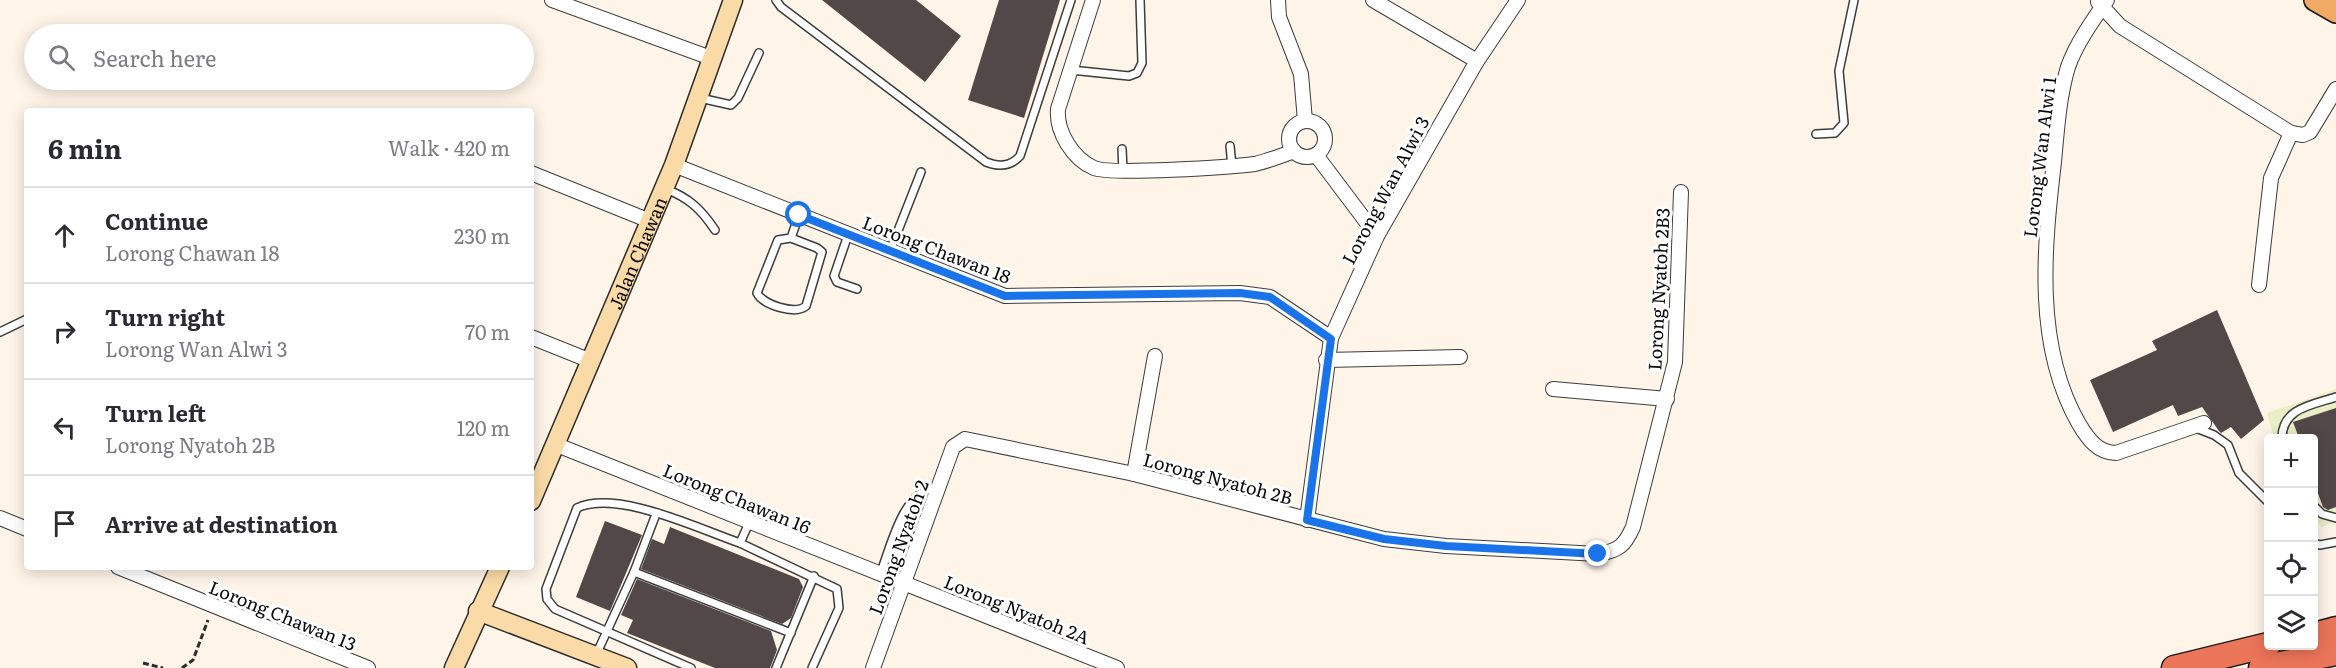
<!DOCTYPE html>
<meta charset="utf-8">
<style>
body{margin:0;font-family:Literata,serif;background:#f2f2f3;color:#2b2b33}
.controls{position:absolute;right:18px;bottom:18px;display:grid;overflow:hidden;border-radius:6px;box-shadow:0 3px 15px #0003}
.controls button{width:54px;height:54px;display:grid;place-items:center;padding:0;border:0;border-bottom:2px solid #e1e1e2;background:#fff;color:#2b2b33;font:30px sans-serif}
.stop{position:absolute;width:18px;height:18px;margin:-14px;border:4px solid #1a73e8;border-radius:50%;background:#fff}
.stop.end{background:#1a73e8;border-color:#fff;box-shadow:0 2px 6px #0008}
.list{margin:0;padding:0;list-style:none}
h2{display:flex;justify-content:space-between;align-items:center;height:78px;margin:0;padding:0 24px;font-size:26px}
h2 small{font-size:20px;font-weight:400;color:#7c7c81}
.list li{display:grid;grid-template-columns:39px 1fr auto;gap:18px;align-items:center;box-sizing:border-box;height:96px;padding:0 24px;border-top:2px solid #e1e1e2}
.list b{display:block;font-size:22px;white-space:nowrap}
.list p{margin:0;font-size:20px;white-space:nowrap;color:#7c7c81}
.list em{font-size:20px;font-style:normal;color:#7c7c81}
.icon{flex:none;width:33px;height:33px;fill:none;stroke:currentColor;stroke-width:2;stroke-linecap:round;stroke-linejoin:round}
.map{position:relative;flex:none;width:2336px;height:668px;overflow:hidden}
.search{position:absolute;background:#fff;box-shadow:0 3px 15px #0003;left:24px;top:24px;width:510px;height:66px;display:flex;align-items:center;gap:15px;box-sizing:border-box;padding:0 21px;border-radius:33px;color:#7c7c81;font-size:22px}
.panel{position:absolute;background:#fff;box-shadow:0 3px 15px #0003;left:24px;top:108px;width:510px;height:462px;border-radius:6px}
.map>svg:first-child{display:block}
.pitch{fill:#eaedc6}
.building{fill:#524847}
.lines{fill:none;stroke-linecap:round;stroke-linejoin:round}
.lane-casing{stroke:#3d3d3d;stroke-width:10}
.street-casing{stroke:#3d3d3d;stroke-width:16}
.secondary-casing{stroke:#2c2c2c;stroke-width:21}
.primary-casing{stroke:#1b1b1b;stroke-width:24}
.highway-casing{stroke:#1b1b1b;stroke-width:27}
.path{stroke:#2c2c2c;stroke-width:3;stroke-dasharray:6 3;stroke-linecap:butt}
.lane{stroke:#fff;stroke-width:7}
.street{stroke:#fff;stroke-width:14}
.secondary{stroke:#fadba7;stroke-width:18}
.primary{stroke:#f0aa66;stroke-width:21}
.highway{stroke:#eb7559;stroke-width:24}
.route{stroke:#1a73e8;stroke-width:8}
.labels{text-anchor:middle;dominant-baseline:central;stroke-width:6;stroke-linejoin:round;paint-order:stroke}
.street-label{font-size:18px;fill:#0a0a0a;stroke:#fff}
</style>
<div class="map">
<svg width="2336" height="668" viewBox="0 0 2336 668">
<rect width="100%" height="100%" fill="#fef4e8"/>
<!-- pitch -->
<polygon class="pitch" points="2336,389 2336,521 2322,527 2314,520 2314,438 2274,438 2267,413"/>
<!-- building -->
<g class="building">
<polygon points="822,0 916,0 961,36 925,82"/>
<polygon points="999,0 1060,0 1024,118 968,100"/>
<polygon points="2217,310 2264,420 2241,439 2231,427 2221,433 2219,431 2202,407 2178,416 2173,405 2113,432 2090,380 2157,350 2152,341"/>
<polygon points="2336,408 2336,507 2328,510 2323,507 2313,480 2313,438 2299,438 2293,422"/>
<polygon points="605,521 642,535 610,611 576,597"/>
<polygon points="670,527 799,579 803,587 791,618 782,624 641,569 652,539 664,544"/>
<polygon points="637,579 771,631 777,650 770,668 715,668 627,633 633,620 621,615"/>
</g>
<g class="lines">
<!-- lane casing -->
<g class="lane-casing">
<g id="lane">
<path d="M776,0L781,7L986,162C999,167 1010,167 1020,156L1071,0"/>
<polyline points="1071,70 1129,76 1137,73 1142,63 1140,0"/>
<polyline points="700,98 731,105 738,98 759,53"/>
<polyline points="1816,134 1835,133 1844,123 1839,71 1854,0"/>
<polyline points="1230,146 1232,166"/>
<polyline points="1122,149 1123,171"/>
<path d="M666,189C689,198 701,209 715,230"/>
<polyline points="848,235 834,276 837,282 857,289"/>
<path d="M791,238L817,248L822,252L806,306C795,315 763,305 757,293L778,240L791,238L799,215"/>
<polyline points="890,251 921,172"/>
<polyline points="0,332 27,319"/>
<polyline points="2196,428 2214,435 2228,445 2239,473 2268,502"/>
<path d="M2282,438C2282,408 2312,405 2336,397"/>
<polyline points="2314,506 2322,514 2336,518"/>
<polyline points="749,523 740,543 837,589 839,608 812,668"/>
<polyline points="2314,543 2320,545 2336,542"/>
<polyline points="634,572 791,633"/>
<path d="M880,574C892,545 902,489 939,487"/>
<polyline points="596,655 634,572 656,514"/>
<path d="M691,668L555,609L547,599L546,589L577,508C617,489 699,529 740,543"/>
<polyline points="776,668 814,576"/>
</g>
</g>
<!-- street casing -->
<g class="street-casing">
<g id="street">
<polyline points="552,0 711,58"/>
<path d="M1093,0L1058,109C1056,132 1073,159 1094,168C1110,175 1233,167 1255,164C1268,161 1281,156 1294,151"/>
<polyline points="1278,0 1279,17 1301,74 1305,121"/>
<polyline points="1373,0 1477,61"/>
<path d="M2107,0C2093,20 2076,44 2068,67C2059,97 2057,130 2054,162C2044,248 2034,346 2079,424C2088,439 2098,453 2116,453L2204,423"/>
<polyline points="2098,2 2120,26 2291,133 2303,135 2310,132 2336,89"/>
<circle cx="1307" cy="139" r="18"/>
<polyline points="1316,155 1377,236"/>
<polyline points="674,165 1005,296 1240,293 1270,297 1331,338"/>
<polyline points="531,173 650,221"/>
<polyline points="2259,285 2271,178 2291,133"/>
<polyline points="531,337 591,361"/>
<polyline points="1326,360 1460,357"/>
<polyline points="1553,389 1667,399"/>
<polyline points="557,445 1117,668"/>
<polyline points="1134,474 1155,356"/>
<polyline points="0,518 27,529"/>
<polyline points="1307,520 1331,338 1377,236 1477,61 1518,0"/>
<polyline points="118,567 368,668"/>
<path d="M873,668L953,447L965,439L1134,474L1384,539L1446,546L1598,554C1619,551 1625,545 1633,527L1675,362L1681,192"/>
</g>
</g>
<!-- secondary casing -->
<g class="secondary-casing">
<g id="secondary">
<path id="s1" d="M531,501L674,165L733,0"/>
<polyline points="478,611 627,668"/>
<polyline points="454,668 500,567"/>
</g>
</g>
<!-- primary casing -->
<g class="primary-casing">
<polyline id="primary" points="2315,0 2336,12"/>
</g>
<!-- highway casing -->
<g class="highway-casing">
<g id="highway">
<polyline points="2314,635 2336,629"/>
<polyline points="2174,668 2268,645"/>
<polyline points="2261,668 2336,653"/>
</g>
</g>
<!-- path -->
<g class="path">
<polyline points="143,663 163,668"/>
<polyline points="182,668 193,660 208,620"/>
</g>
<!-- lane -->
<use href="#lane" class="lane"/>
<!-- street -->
<use href="#street" class="street"/>
<!-- secondary -->
<use href="#secondary" class="secondary"/>
<!-- primary -->
<use href="#primary" class="primary"/>
<!-- highway -->
<use href="#highway" class="highway"/>
</g>
<g class="lines">
<!-- route -->
<polyline class="route" points="799,215 1005,296 1240,293 1270,297 1331,339 1307,520 1384,539 1446,546 1598,554"/>
</g>
<g class="labels">
<!-- street labels -->
<g class="street-label">
<text transform="translate(2039 157) rotate(-83)">Lorong Wan Alwi 1</text>
<text transform="translate(1385 190) rotate(-62)">Lorong Wan Alwi 3</text>
<text transform="translate(937 249) rotate(21)">Lorong Chawan 18</text>
<text stroke="none"><textPath href="#s1" startOffset="270">Jalan Chawan</textPath></text>
<text transform="translate(1658 289) rotate(-87)">Lorong Nyatoh 2B3</text>
<text transform="translate(1218 478) rotate(15)">Lorong Nyatoh 2B</text>
<text transform="translate(737 498) rotate(22)">Lorong Chawan 16</text>
<text transform="translate(898 547) rotate(-70)">Lorong Nyatoh 2</text>
<text transform="translate(1017 609) rotate(22)">Lorong Nyatoh 2A</text>
<text transform="translate(283 615) rotate(22)">Lorong Chawan 13</text>
</g>
</g>
</svg>
<div class="controls">
<button>+</button>
<button>−</button>
<button><svg class="icon" aria-label="locate" viewBox="0 0 24 24"><circle cx="12" cy="12" r="6"/><path d="M12 2v4M12 18v4M2 12h4M18 12h4"/></svg></button>
<button><svg class="icon" aria-label="layers" viewBox="0 0 24 24"><path d="M12 4l9 5-9 5-9-5zM3 14l9 5 9-5"/></svg></button>
</div>
<div class="stop" style="left:799px;top:215px"></div>
<div class="stop end" style="left:1598px;top:554px"></div>
<div class="search"><svg class="icon" aria-label="search" viewBox="0 0 24 24"><circle cx="10" cy="10" r="6"/><path d="M15 15l6 6"/></svg>Search here</div>
<section class="panel">
<h2>6 min<small>Walk · 420 m</small></h2>
<ul class="list">
<li><svg class="icon" aria-label="ahead" viewBox="0 0 24 24"><path d="M12 20V5M6 11l6-6 6 6"/></svg><div><b>Continue</b><p>Lorong Chawan 18</p></div><em>230 m</em></li>
<li><svg class="icon" aria-label="right" viewBox="0 0 24 24"><path d="M7 20v-9h11M14 6l5 5-5 5"/></svg><div><b>Turn right</b><p>Lorong Wan Alwi 3</p></div><em>70 m</em></li>
<li><svg class="icon" aria-label="left" viewBox="0 0 24 24"><path d="M17 20v-9H6M10 6l-5 5 5 5"/></svg><div><b>Turn left</b><p>Lorong Nyatoh 2B</p></div><em>120 m</em></li>
<li><svg class="icon" aria-label="arrive" viewBox="0 0 24 24"><path d="M6 21V4h12l-3 4 3 4H6"/></svg><div><b>Arrive at destination</b></div></li>
</ul>
</section>
</div>
